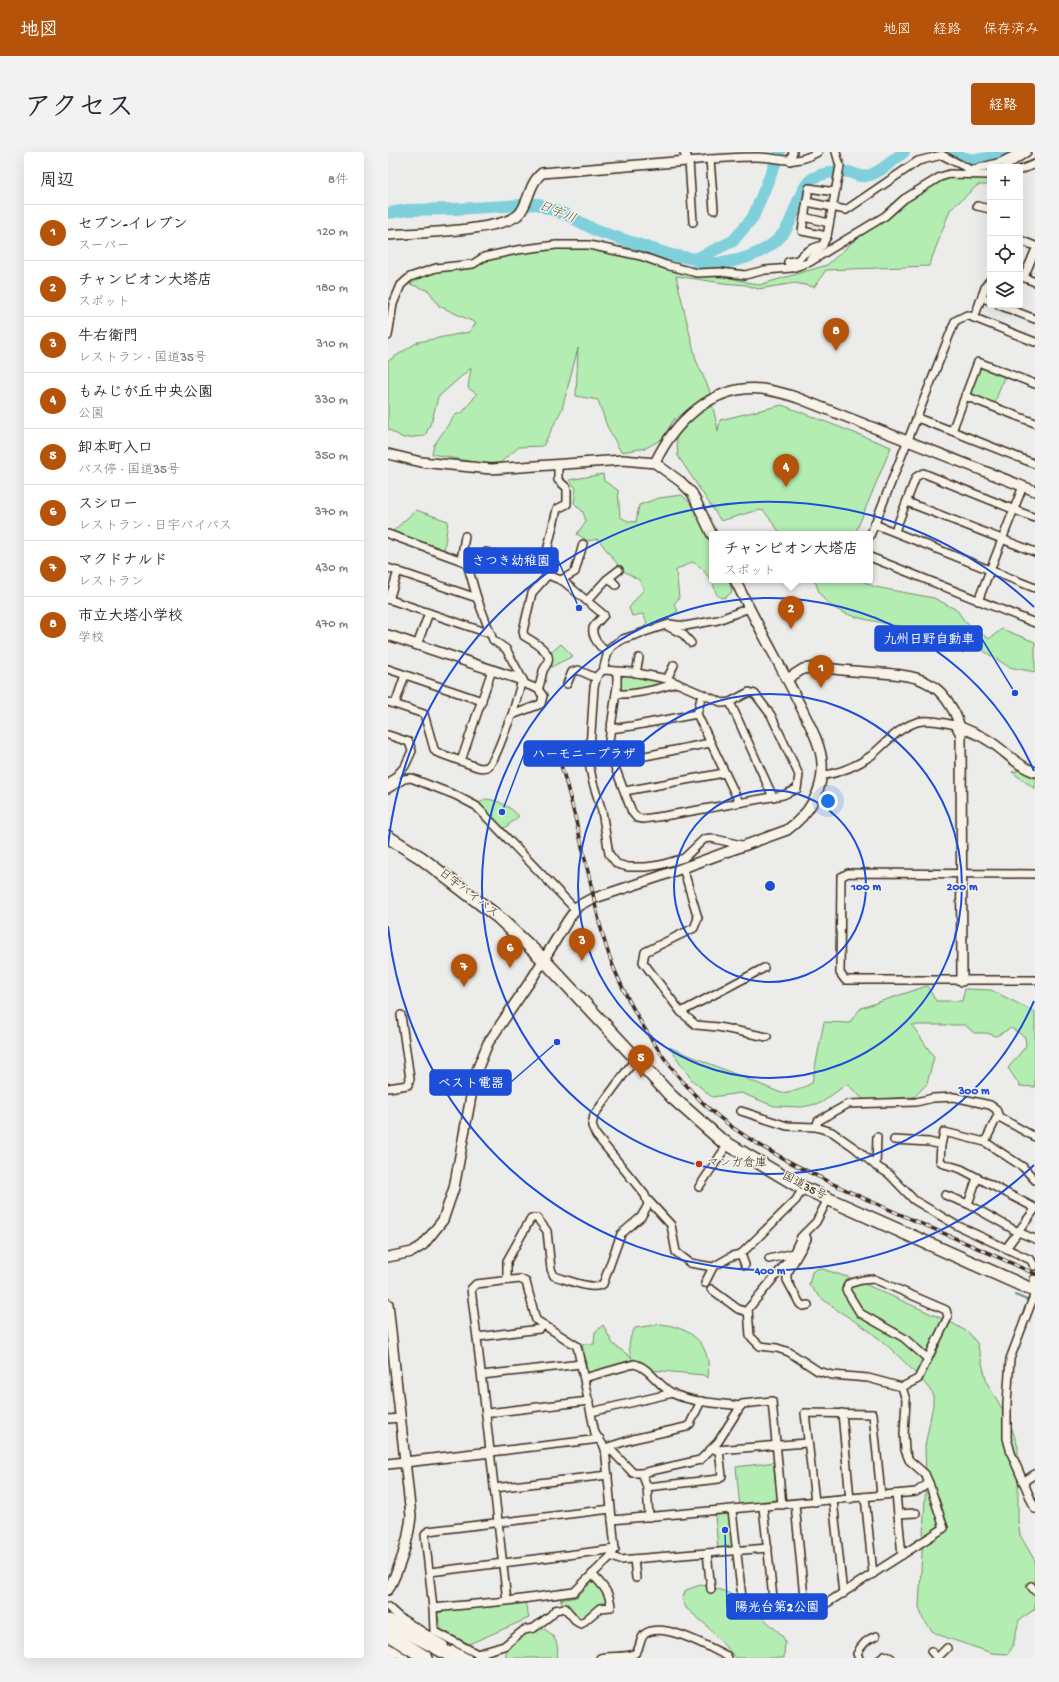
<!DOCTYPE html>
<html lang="ja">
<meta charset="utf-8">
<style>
body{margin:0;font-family:"Gochi Hand","Klee One",sans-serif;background:#f2f2f3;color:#2b2b33}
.controls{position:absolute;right:12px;top:12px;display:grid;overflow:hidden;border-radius:4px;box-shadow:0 4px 16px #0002}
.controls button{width:36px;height:36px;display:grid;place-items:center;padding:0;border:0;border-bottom:1px solid #e1e1e2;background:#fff;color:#2b2b33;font:20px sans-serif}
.you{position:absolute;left:440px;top:649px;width:14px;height:14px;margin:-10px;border:3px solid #fff;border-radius:50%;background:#1a73e8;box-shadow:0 0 0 6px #1a73e833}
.badge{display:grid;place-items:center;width:26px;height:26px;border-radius:50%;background:#b45309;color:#fff;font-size:13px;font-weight:700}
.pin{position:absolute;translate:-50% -33px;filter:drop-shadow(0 1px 2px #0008)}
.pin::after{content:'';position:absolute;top:21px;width:14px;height:12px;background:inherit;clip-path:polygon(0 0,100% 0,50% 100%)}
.popup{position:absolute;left:321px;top:379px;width:164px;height:52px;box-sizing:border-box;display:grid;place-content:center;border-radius:4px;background:#fff;filter:drop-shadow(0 1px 3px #0005);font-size:13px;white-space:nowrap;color:#7c7c81}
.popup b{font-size:15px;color:#2b2b33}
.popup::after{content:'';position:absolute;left:50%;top:100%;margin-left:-8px;border:8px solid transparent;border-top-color:#fff}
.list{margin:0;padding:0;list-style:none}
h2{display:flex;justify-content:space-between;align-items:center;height:52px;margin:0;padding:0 16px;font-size:17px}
h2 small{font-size:13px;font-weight:400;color:#7c7c81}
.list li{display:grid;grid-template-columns:26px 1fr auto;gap:12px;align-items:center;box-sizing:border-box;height:56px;padding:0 16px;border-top:1px solid #e1e1e2}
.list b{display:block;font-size:15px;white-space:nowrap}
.list p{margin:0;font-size:13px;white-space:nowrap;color:#7c7c81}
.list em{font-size:13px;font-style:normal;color:#7c7c81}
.icon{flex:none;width:22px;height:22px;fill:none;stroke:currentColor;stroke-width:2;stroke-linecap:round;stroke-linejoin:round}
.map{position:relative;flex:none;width:647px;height:1506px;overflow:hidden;border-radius:4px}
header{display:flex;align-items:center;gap:24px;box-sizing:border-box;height:56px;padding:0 20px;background:#b45309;color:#fff}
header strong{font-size:19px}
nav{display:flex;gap:22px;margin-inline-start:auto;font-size:14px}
.intro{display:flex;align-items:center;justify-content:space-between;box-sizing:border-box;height:96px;padding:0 24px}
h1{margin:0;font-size:28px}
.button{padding:10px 18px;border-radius:4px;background:#b45309;color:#fff;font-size:14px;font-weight:700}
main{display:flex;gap:24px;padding:0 24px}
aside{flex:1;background:#fff;border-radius:4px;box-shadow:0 4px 16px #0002}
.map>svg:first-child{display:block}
.green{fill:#b3edb2;stroke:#778c68}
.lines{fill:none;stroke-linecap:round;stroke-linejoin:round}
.stream{stroke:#648e8f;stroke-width:2}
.river{stroke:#7fd0da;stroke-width:12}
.minor-tunnel{stroke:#c9c5c2;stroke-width:7;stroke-dasharray:7 3.5;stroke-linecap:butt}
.minor-casing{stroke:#3b2a1e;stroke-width:10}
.tertiary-casing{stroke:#3b2a1e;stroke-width:12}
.trunk-casing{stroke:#3b2a1e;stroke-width:15}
.motorway-casing{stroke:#3b2a1e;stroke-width:16}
.minor{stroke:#f7f3e8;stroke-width:7}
.tertiary{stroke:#f7f3e8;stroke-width:9}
.trunk{stroke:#f7f3e8;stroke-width:12}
.motorway{stroke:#f7f3e8;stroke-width:13}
.rail-casing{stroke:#3b2a1e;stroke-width:3.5}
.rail{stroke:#f7f3e8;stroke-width:2;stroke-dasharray:6;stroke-linecap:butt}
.ring{fill:none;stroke:#1d4ed8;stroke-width:2}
.poi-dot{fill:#c8321e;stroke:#f7f3e8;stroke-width:1.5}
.labels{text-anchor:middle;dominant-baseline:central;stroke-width:3;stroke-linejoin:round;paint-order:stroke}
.street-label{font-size:12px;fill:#3b2a1e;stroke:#f7f3e8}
.poi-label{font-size:12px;fill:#3b2a1e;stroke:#f7f3e8;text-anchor:start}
.water-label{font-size:13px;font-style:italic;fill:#4c544d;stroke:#f7f3e8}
.centre{fill:#1d4ed8;stroke:#f7f3e8;stroke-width:2}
.ring-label{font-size:12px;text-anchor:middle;font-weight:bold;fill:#1d4ed8;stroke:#f7f3e8;stroke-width:3;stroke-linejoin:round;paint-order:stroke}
.leader{fill:none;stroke:#1d4ed8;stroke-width:1.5}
.callout-dot{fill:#1d4ed8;stroke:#f7f3e8;stroke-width:1.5}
.callout{fill:#1d4ed8;stroke:#1d4ed8;stroke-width:1.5}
.callout-label{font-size:13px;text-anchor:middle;font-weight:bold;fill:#fff}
</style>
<header>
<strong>地図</strong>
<nav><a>地図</a><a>経路</a><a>保存済み</a></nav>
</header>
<div class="intro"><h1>アクセス</h1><a class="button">経路</a></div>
<main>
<aside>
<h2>周辺<small>8件</small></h2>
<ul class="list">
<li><span class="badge">1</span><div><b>セブン-イレブン</b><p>スーパー</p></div><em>120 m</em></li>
<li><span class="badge">2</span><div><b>チャンピオン大塔店</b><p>スポット</p></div><em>180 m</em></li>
<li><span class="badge">3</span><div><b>牛右衛門</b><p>レストラン · 国道35号</p></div><em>310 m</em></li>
<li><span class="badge">4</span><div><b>もみじが丘中央公園</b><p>公園</p></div><em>330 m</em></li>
<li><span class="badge">5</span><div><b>卸本町入口</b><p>バス停 · 国道35号</p></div><em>350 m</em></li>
<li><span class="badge">6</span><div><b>スシロー</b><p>レストラン · 日宇バイパス</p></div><em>370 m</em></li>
<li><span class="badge">7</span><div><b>マクドナルド</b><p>レストラン</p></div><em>430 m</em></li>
<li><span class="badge">8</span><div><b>市立大塔小学校</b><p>学校</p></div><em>470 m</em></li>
</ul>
</aside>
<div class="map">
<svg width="647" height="1506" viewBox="0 0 647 1506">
<rect width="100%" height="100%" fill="#ececeb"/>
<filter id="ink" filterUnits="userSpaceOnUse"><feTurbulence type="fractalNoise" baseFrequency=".025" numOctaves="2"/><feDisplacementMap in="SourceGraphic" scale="8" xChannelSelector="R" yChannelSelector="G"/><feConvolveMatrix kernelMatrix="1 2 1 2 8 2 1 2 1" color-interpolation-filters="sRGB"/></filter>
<g filter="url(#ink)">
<!-- green -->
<g class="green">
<polygon points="575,17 602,27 602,33 590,33 562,58 541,114 438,118 426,135 407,131 370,137 358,133 335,131 288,124 308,208 321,237 330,279 332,268 394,253 503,295 467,382 393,382 376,359 370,358 333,369 290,304 287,266 274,287 258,296 233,300 219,274 210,248 188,244 190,196 174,257 155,294 131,295 112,311 99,313 44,302 46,293 67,263 75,260 89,242 80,236 83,216 50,245 44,268 37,284 15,286 0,277 0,209 30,190 81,180 88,171 51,154 41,139 22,132 37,124 79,108 184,90 255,97 286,112 371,133 439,113 468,87 489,64 510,56 536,30"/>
<polygon points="592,214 617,222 606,253 583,243 581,239"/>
<path d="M215,322L216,329L230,338L232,365L240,369L248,370L251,353L271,346L294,343L302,351L324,391V428H341L344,440L338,445L333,446C326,442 328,437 324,430C318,422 314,414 304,410L288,418L291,446L286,452L290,459L274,470L254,478L259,471L255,462L244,464L241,456L256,437L251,428L234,418L210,387L200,389L189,382L198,369L195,360L186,351L188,336L181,328Z"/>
<polygon points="28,358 60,369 56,399 3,381"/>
<path d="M424,428H472L487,435L546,446L569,458L577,470L601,487L614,477L647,490V520L621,515L594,498L578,493L575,501C555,489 532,480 509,474C481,467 435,465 428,431Z"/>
<polygon points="173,492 185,504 163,515 161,502"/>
<path d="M237,523L279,529C265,537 249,536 233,541L230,538L233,526Z"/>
<polygon points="632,618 647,623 647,637 624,620"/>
<path d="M98,647C111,648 122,655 131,664L116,677L91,651Z"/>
<polygon points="539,834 548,849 574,849 577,837 603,838 647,860 647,935 632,934 620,916 638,894 637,885 623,876 608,884 599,881 586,881 577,873 524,873 546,905 539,932 526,945 476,948 459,932 433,951 414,955 386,954 353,941 324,945 304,928 281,895 393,941 410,938 424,931 436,870 461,871 473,856"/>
<path d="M431,1116L463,1126L566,1172L581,1181L589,1191L599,1231L621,1268L630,1295V1369L632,1383L647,1409V1457L631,1468L625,1494L620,1502L604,1501L554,1484L544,1479L535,1467L531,1455L538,1328L537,1294L545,1253V1241C526,1219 507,1199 484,1181C463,1165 437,1154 421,1133L424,1120Z"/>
<path d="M273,1172C304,1176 324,1192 320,1226L315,1223L264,1218L246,1207L200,1221L194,1192H206L207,1180L215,1173L225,1192L244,1206C239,1197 241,1185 247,1176Z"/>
<polygon points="388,1310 391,1351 352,1355 348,1315"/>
<polygon points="341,1362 346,1392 344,1395 330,1397 327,1363"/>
<path d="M206,1427C213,1435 219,1441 217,1452L193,1469L172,1448L189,1445Z"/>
<path d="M312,1433C349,1438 365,1458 393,1482L397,1489L396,1506H348L318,1473L298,1456L294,1447L298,1438Z"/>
<polygon points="137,1450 141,1466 81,1492 53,1478 49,1461 60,1458"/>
<path d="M141,1473C158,1473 175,1488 168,1506H118C116,1494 131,1480 141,1473Z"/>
</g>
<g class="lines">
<!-- stream -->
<polyline class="stream" points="627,1143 639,1148"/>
<!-- river -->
<g class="river">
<path d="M563,0C583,12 596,8 617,0"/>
<path d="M0,61L19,58L66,57L151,52L156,55L179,63L209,79L283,103L308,107V110C340,115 386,103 401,72C406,61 415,31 425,26C435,21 449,18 460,20C466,21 472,26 478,24C492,21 504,9 516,0"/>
<polyline points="308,107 345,89 365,65 392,0"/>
</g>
<!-- minor-tunnel -->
<polyline class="minor-tunnel" points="646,1114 646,1127"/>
<!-- minor casing -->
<g class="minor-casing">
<g id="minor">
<polyline points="322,7 326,58"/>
<path d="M299,9C322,7 344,5 367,5C393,5 404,15 430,0"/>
<polyline points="301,9 305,70"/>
<polyline points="402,9 405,0"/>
<polyline points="617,15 639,0"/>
<polyline points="632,18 647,12"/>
<polyline points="419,50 458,58 530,9 554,3 583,18 613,10 633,0"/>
<polyline points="589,54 602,57"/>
<polyline points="416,65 441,71"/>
<polyline points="439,84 414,79 421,36 447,40"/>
<polyline points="632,88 647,94"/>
<polyline points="422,107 435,92 439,84 452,14 448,0"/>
<path d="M400,110L410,108C417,99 424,96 435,93"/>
<polyline points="632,124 647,130"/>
<polyline points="636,125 647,99"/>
<polyline points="594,145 602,149"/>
<polyline points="611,153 647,167"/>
<polyline points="586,166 598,133 602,128"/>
<polyline points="0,184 5,152 13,133 22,125 48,116 85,112 96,105 129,98 168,93 201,93 253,104 278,113 309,121 332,120 357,123 377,118 404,116 422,110 441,98 497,64 516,47 552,25 562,22 602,23"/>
<polyline points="577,244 647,271"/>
<polyline points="529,266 564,279 590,210 647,232"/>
<polyline points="564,279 647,312"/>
<polyline points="519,350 647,400"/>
<polyline points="486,372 647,436"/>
<polyline points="507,379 528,325 535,321 647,366"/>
<polyline points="0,382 77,410 80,415 89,446"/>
<polyline points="482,384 567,169 579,163 647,190"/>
<polyline points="98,400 155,416 169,357 179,352 179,336 170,328 170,313"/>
<polyline points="482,405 647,471"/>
<polyline points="73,408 77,384"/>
<path d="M0,416L89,446L105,488L118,497L137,532L150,537L155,544L153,552L124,563C118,573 108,610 99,615C96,616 92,616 89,615L48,600L46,597L36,562L0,550"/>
<polyline points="160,423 175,429 199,449 218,428 231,418"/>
<polyline points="221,426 228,433"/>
<polyline points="173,428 187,420 195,392"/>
<polyline points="0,447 103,482"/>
<polyline points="1,448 10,419"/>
<path d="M199,449L216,463C213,467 207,472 205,476C203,485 213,497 220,500"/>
<polyline points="590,449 635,334"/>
<polyline points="281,475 295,482 303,491"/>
<polyline points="29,493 41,461"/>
<polyline points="0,517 94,549"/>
<polyline points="215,518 244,520 279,527 335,551 342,550 361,540 367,542 383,563 411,623 409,637 395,643 276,664 255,667 249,666 244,660 222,602 221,589 229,534 229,520"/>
<polyline points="248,521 251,506"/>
<polyline points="279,527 286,513"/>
<polyline points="179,532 184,520 190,518 208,526"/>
<path d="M150,537C153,531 153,525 155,519C156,516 159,513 160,510C164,499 144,489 136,484L135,479L144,441L160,423L155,416"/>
<path d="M228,542C248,543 269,537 289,531"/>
<polyline points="314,542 309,562 351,650"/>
<polyline points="342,550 385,645"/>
<polyline points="7,552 17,523"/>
<polyline points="124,563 134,528"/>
<polyline points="222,577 244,574 309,562"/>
<polyline points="0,583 21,590 24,599 17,614 0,633"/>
<polyline points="73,609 104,518"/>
<polyline points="227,610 322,591"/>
<path d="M433,624C451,621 469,614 484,603C498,591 514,572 534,569C545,568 557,571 567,573L571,581"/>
<polyline points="0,637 16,627 23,626 67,643 88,654 188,758"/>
<polyline points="237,639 336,621"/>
<polyline points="358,694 323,686 316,687 296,706 272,713 258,715 240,715 229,712 221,702 214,659 205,631 201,611 206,535 209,524 215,518 220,500 224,494 235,487 281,472 297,474 330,468 361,456"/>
<polyline points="295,716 310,766 306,776 257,800 255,810 293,860 376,816"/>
<polyline points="647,722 460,721 453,725 452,821 457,828 647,828"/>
<polyline points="293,860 308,873 330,875 379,885"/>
<polyline points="0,936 20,933 22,927 13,863"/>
<polyline points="353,959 399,974 428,975"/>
<polyline points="611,965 608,957 602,953 566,945 545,946 528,950 460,952 430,969 428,975 444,980 467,996 488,1014 501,1022 526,1048 568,1073 643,1108 646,1114"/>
<polyline points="506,988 541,990 553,993 552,1009 556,1012 573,1017 647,1056"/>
<polyline points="597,990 608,967 611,965 647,985"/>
<polyline points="553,993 556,980 597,990 635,1015 647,1028"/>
<polyline points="488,1014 489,985"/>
<polyline points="589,1026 580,1052 630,1080 647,1087"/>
<polyline points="311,1035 340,992"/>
<polyline points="557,1043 580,1052"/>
<polyline points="260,1048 283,1073 288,1100 302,1111 325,1115 317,1131"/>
<polyline points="417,1081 419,1087 399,1122 399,1128 412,1152 415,1154 420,1153"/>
<polyline points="619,1095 647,1057"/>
<polyline points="381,1107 406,1101"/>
<polyline points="357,1113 353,1102 408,1048 415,1036"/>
<polyline points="325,1115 344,1104 353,1102"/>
<polyline points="646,1127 647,1134"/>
<path d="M119,1128V1109L143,1066H149L159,1079L163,1117L166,1124C178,1127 204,1139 215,1132L233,1082L253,1065L260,1053L257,1043L208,983L204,974L206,963L248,906"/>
<polyline points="323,1137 350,1157 360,1160"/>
<polyline points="647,1141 622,1207 619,1251 619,1286 623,1301 647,1357"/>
<polyline points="90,1185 151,1177 156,1173"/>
<polyline points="94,1223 193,1212"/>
<path d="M196,1226L246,1212C262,1215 272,1237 288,1243C308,1251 332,1251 353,1254"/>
<polyline points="514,1235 530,1227 560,1165 558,1158 486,1127 474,1128 460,1132 458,1138 472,1161 516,1186 540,1207"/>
<polyline points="203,1260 285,1241"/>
<polyline points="99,1261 201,1249"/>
<polyline points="454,1261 462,1347"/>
<polyline points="0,1267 13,1266"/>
<polyline points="217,1296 225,1300 245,1321 254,1321 312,1308 330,1290 354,1252 384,1249 394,1353"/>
<polyline points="217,1296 245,1287 298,1275 302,1272 313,1249"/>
<polyline points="328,1298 419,1291"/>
<polyline points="103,1300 212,1287"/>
<polyline points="254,1321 259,1335 261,1365"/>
<polyline points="635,1330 647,1322"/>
<polyline points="259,1335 331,1327 334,1324 331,1298"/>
<polyline points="106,1336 220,1323"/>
<polyline points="508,1342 514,1403"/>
<polyline points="477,1345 485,1422"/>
<polyline points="445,1348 455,1442"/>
<polyline points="427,1350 417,1261 485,1262 493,1343"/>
<polyline points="407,1352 417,1456"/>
<polyline points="375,1355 386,1455"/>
<path d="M344,1358L354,1446C356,1448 359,1451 361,1452C376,1458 419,1455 436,1453L556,1376L541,1331L537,1322L521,1308L517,1298L516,1282L518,1248L514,1235L480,1226L444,1223L430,1219L401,1200L389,1196L372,1194L362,1184L360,1157L404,1104L413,1085L428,1070L440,1047"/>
<polyline points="510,1362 528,1361"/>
<polyline points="224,1368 528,1340 541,1331"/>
<polyline points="319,1401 323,1437"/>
<polyline points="223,1404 232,1408 380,1396"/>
<polyline points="246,1407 248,1426"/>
<polyline points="42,1420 227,1397"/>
<polyline points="643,1434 647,1439"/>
<path d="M119,1449C107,1345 96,1241 83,1137L88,1132L132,1127L138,1130L148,1168L189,1194L207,1281L217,1296L227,1397L223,1404L186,1440L119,1449L45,1456L37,1383L40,1379L223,1357"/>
<polyline points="0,1455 11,1465 56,1493"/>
<polyline points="45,1456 46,1479 97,1506"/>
<polyline points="0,1495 17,1506"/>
<polyline points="65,1498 80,1506"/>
<polyline points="543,1499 549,1506"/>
<path d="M89,1502L116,1494L136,1478L146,1476L163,1463L167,1458L177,1456L189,1470L193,1472L212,1456L223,1455C222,1440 214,1433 204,1422"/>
<polyline points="0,1503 5,1506"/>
<path d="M212,1506C222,1503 236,1506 246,1502C254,1497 250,1486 258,1481C277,1470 321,1495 339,1504L340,1506"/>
<path d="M471,1506L469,1502C473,1493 479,1487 488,1484"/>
<polyline points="493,1506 496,1503 503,1506"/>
<polyline points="549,1506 559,1496"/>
</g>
</g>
<!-- tertiary casing -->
<g class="tertiary-casing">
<g id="tertiary">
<path d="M0,83C28,81 111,79 130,63C141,53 140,32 154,21L299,9L297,0"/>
<polyline points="0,302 33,310 103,317 235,308 267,311 293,330 304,341 324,383"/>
<path d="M267,311C286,270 325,232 374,237C387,239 399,242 410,246L647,339"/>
<polyline points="0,483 134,528"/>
<path d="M399,527L415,517L429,515C445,517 462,519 478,520C511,522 543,521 562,553C569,563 572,572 573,584L574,829"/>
<path d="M573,575C581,579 590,582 598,587C616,597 627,613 647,620"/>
<path d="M0,1105L24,1100L35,1093L55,1068L66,1036L87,923L100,891L145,825L180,768L190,754L201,748L270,725L399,678C420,663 436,639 434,611C433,592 421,572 413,555C392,512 368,471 347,428"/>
<path d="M0,1152L23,1364C20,1392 13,1414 0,1438"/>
<polyline points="0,1312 103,1300"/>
</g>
</g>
<!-- trunk casing -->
<g class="trunk-casing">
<polyline id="trunk" points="0,685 32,705 110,765 155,807 284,945 333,988 409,1033 647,1139"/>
</g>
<!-- motorway casing -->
<g class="motorway-casing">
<g id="motorway">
<polyline points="0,1469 68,1506"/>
<polyline points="0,1482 38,1506"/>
</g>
</g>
<!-- minor -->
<use href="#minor" class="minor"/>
<!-- tertiary -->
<use href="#tertiary" class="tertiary"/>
<!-- trunk -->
<use href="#trunk" class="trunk"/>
<!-- motorway -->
<use href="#motorway" class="motorway"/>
<!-- rail casing -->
<g class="rail-casing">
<path id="rail" d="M167,594C182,638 191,683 202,728C208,757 214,786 225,814C246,865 278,916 318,954C353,986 397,1008 439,1029C508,1062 578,1090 647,1122"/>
</g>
<!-- rail -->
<use href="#rail" class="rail"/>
</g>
</g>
<!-- distance rings -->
<g class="ring">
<circle cx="382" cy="734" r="96"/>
<circle cx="382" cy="734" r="192"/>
<path d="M646 849A288 288 0 1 1 646 619"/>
<path d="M646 1013A384 384 0 0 1 0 774M0 694A384 384 0 0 1 646 455"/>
</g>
<!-- markers -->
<circle class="poi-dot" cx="311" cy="1012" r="4"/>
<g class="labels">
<!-- street labels -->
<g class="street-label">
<text transform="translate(80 742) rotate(38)">日宇バイパス</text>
<text transform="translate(416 1035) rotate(27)">国道35号</text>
</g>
<!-- poi labels -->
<g class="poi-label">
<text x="319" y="1012">マンガ倉庫</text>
</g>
<!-- water labels -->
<g class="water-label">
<text transform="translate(169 61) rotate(22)">日宇川</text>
</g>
</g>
<circle cx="382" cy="734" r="6" class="centre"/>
<g class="ring-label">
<text x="478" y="738">100 m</text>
<text x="574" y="738">200 m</text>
<text x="586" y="942">300 m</text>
<text x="382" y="1122">400 m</text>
</g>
<!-- callouts -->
<path class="leader" d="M191 456L170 408M627 541L594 487M114 660L136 602M169 890L123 930M337 1378L339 1455"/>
<g class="callout-dot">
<circle cx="191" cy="456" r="4"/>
<circle cx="627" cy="541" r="4"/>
<circle cx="114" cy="660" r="4"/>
<circle cx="169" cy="890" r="4"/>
<circle cx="337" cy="1378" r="4"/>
</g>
<g class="callout">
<rect x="76" y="396" width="94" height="25" rx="4"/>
<rect x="487" y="474" width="107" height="25" rx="4"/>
<rect x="136" y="589" width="120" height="25" rx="4"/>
<rect x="42" y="918" width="81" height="25" rx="4"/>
<rect x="339" y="1442" width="100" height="25" rx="4"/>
</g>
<g class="callout-label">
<text x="123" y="413">さつき幼稚園</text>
<text x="541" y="491">九州日野自動車</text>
<text x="196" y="606">ハーモニープラザ</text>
<text x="83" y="935">ベスト電器</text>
<text x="389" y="1459">陽光台第2公園</text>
</g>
</svg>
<div class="controls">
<button>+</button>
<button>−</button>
<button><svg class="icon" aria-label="locate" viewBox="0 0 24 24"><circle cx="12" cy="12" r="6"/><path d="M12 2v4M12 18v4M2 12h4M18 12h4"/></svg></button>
<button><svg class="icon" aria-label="layers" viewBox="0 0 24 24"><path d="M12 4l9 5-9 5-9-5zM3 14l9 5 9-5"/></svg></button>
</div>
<div class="you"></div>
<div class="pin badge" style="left:433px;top:536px">1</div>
<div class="pin badge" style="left:403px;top:477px">2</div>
<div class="popup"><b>チャンピオン大塔店</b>スポット</div>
<div class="pin badge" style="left:194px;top:809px">3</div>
<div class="pin badge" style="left:398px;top:335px">4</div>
<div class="pin badge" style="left:253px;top:926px">5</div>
<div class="pin badge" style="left:122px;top:816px">6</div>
<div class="pin badge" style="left:76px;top:835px">7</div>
<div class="pin badge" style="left:448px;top:199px">8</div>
</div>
</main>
